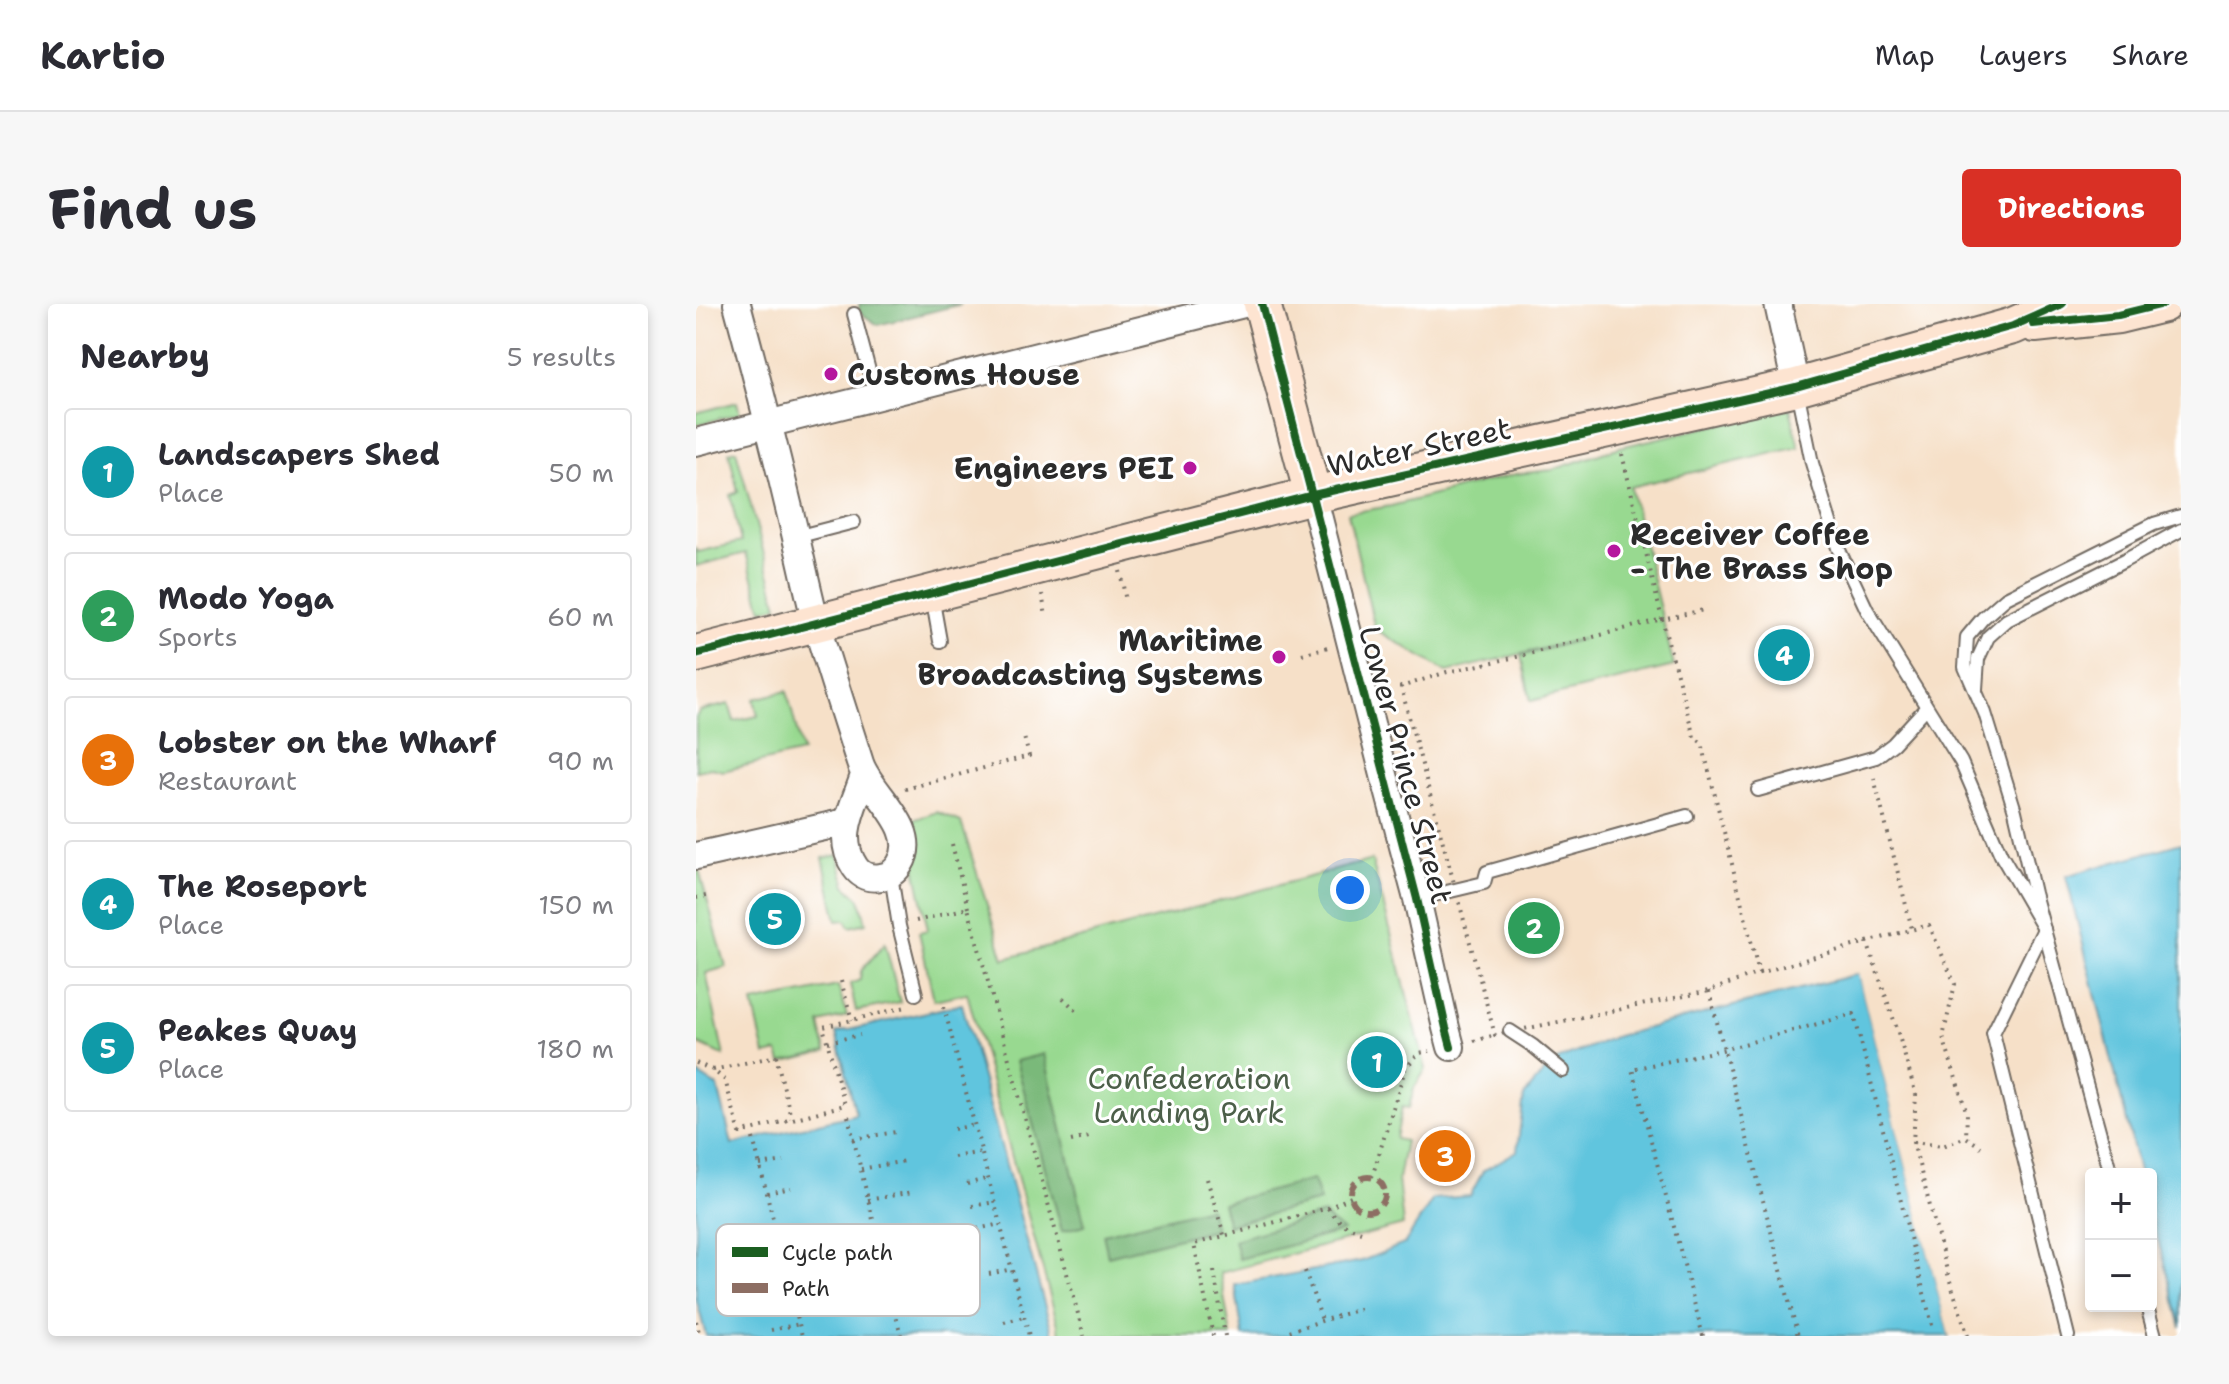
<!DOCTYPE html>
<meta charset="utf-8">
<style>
body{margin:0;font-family:"Shantell Sans",sans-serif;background:#f7f7f7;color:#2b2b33}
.controls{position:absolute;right:24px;bottom:24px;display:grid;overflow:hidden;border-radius:8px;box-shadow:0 4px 12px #0003}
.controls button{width:72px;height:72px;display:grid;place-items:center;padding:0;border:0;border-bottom:2px solid #e1e1e2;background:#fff;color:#2b2b33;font:40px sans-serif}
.you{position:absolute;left:654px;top:586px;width:28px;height:28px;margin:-20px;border:6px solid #fff;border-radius:50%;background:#1a73e8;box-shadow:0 0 0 12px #1a73e833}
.badge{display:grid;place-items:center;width:52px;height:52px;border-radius:50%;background:#d93025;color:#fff;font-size:26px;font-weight:700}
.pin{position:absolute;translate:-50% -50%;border:4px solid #fff;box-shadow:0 2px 8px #0006}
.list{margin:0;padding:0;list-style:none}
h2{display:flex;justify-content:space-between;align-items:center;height:104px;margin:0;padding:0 32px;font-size:34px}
h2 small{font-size:26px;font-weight:400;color:#7c7c81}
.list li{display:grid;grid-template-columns:52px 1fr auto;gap:24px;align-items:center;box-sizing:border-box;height:128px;margin:0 16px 16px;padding:0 16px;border:2px solid #e1e1e2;border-radius:8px}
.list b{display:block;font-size:30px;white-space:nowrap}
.list p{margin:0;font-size:26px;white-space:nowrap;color:#7c7c81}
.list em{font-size:26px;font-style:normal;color:#7c7c81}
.map{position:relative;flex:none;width:1485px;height:1032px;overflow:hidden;border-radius:8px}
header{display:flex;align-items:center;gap:48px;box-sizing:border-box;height:112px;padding:0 40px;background:#fff;border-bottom:2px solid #e1e1e2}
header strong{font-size:38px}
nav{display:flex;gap:44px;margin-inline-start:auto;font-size:28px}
.intro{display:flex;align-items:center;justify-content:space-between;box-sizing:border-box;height:192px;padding:0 48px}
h1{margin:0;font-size:56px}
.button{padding:20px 36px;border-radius:8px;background:#d93025;color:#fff;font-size:28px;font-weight:700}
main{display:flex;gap:48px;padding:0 48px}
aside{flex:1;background:#fff;border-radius:8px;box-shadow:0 4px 12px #0003}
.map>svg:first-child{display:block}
.green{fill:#98d990;stroke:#62825e;stroke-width:2}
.forest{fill:#7ab97a;stroke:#527252;stroke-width:2}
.water{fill:#61c5de;stroke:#467884;stroke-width:2}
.pier{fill:#f6e0c8}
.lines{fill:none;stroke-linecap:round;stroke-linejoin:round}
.lane-casing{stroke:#726a62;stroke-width:16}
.street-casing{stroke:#726a62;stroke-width:30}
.secondary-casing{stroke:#726a62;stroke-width:40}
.path{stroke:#726a62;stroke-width:4;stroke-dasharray:2 6;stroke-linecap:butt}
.lane{stroke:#fff;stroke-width:12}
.street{stroke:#fff;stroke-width:26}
.secondary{stroke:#fde4d1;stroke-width:36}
.quiet{stroke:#8d6e63;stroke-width:6;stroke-dasharray:12 6;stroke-linecap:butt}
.cycleway-casing{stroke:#fff;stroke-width:13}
.cycleway{stroke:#1b5e20;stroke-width:8}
.poi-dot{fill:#b5179e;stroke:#fff;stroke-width:3}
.labels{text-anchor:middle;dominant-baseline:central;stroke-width:6;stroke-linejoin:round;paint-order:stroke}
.poi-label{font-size:30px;font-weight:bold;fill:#2b2b2b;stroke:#fff;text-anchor:start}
.street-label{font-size:30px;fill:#2b2b2b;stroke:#fff}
.park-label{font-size:30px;fill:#4c5f49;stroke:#fff}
.key{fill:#fff;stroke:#bfbfbf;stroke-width:2}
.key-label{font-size:22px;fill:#2b2b2b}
</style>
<header>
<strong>Kartio</strong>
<nav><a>Map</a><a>Layers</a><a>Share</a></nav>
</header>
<div class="intro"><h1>Find us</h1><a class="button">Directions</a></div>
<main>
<aside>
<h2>Nearby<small>5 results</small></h2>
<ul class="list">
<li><span class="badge" style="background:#0f9aa8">1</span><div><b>Landscapers Shed</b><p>Place</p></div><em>50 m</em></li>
<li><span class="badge" style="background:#2e9e5b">2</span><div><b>Modo Yoga</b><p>Sports</p></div><em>60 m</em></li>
<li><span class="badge" style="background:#e8710a">3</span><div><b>Lobster on the Wharf</b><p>Restaurant</p></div><em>90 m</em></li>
<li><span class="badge" style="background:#0f9aa8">4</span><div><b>The Roseport</b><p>Place</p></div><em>150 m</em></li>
<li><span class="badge" style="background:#0f9aa8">5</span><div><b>Peakes Quay</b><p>Place</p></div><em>180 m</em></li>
</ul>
</aside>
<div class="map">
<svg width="1485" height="1032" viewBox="0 0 1485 1032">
<rect width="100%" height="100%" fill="#fff"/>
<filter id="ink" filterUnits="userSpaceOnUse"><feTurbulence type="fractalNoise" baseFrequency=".0125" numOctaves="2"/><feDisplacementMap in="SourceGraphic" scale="16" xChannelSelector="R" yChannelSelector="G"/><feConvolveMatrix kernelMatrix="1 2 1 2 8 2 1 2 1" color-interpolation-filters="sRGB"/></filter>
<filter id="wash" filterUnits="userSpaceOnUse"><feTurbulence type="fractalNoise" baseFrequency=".006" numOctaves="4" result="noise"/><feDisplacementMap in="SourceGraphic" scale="32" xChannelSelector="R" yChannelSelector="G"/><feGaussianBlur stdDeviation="1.8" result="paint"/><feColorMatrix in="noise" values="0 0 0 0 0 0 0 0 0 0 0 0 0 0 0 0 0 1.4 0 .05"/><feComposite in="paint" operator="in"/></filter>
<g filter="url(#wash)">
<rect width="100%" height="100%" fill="#f6e0c8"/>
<!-- green -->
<g class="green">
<polygon points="41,98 44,109 0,121 0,109"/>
<polygon points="1094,104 1103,143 934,183 978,362 835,397 825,352 886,335 751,368 679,325 652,209 695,202 820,170 856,166 924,143"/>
<polygon points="40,146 82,302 66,306 50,249 0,262 0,243 2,248 45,238 34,191 42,188 33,148"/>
<polygon points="91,387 106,448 27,467 16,464 0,467 0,413 4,407 33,400 38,417 62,412 58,395"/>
<polygon points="241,508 265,518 308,655 676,556 730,765 718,784 713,804 706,803 700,835 709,837 702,875 707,921 524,969 535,1032 365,1032 271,689 238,696 223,628 232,626 216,548 217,516"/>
<polygon points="142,551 150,582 164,595 170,619 154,623 150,616 141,617 127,554"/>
<polygon points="0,563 2,563 30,663 10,669 28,752 3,740 0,740"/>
<polygon points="189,639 204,698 160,707 154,680 164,676 165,667"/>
<polygon points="142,682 151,712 124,719 130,748 85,759 82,748 69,751 57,699"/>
</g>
<!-- forest -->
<g class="forest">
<polygon points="163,0 266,0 182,21 163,8"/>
<polygon points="348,750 389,921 366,927 320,757"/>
<polygon points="617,876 624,897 532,921 526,899"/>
<polygon points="513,904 519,925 412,952 407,930"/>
<polygon points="628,910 635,918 647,927 543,955 538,936"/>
</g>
<!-- water -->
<g class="water">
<polygon points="1485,539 1485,1023 1455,910 1455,870 1444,870 1370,572"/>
<polygon points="1162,670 1253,1032 547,1032 539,981 666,957 708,940 737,895 774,892 787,867 821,847 828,792 856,758 921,732"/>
<polygon points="266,700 357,1032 10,1032 0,994 0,769 22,783 36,840 160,810 140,729"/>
</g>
<!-- pier -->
<polygon class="pier" points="1166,669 1257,1031 1257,1032 1253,1032 1162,670"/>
</g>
<g filter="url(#ink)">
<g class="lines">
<!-- lane casing -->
<g class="lane-casing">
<g id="lane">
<polyline points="158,10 180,93"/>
<polyline points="1101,86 1116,159 1142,244 1171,306 1265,458 1305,551 1348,625 1297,729 1372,1032"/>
<polyline points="100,233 158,218"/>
<polyline points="236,292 244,337"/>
<polyline points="1280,385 1282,355 1292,333 1311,316 1428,257 1485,226"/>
<polyline points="1062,486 1180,453 1197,440 1230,404"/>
<polyline points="195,571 203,622 220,690"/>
<polyline points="721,595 788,579 791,568 991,512"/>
<polyline points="814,727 837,742 867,767"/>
<polyline points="1415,870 1338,589 1319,507 1289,409 1269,363 1271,333 1287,314 1310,294 1458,220 1485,212"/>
<polyline points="1451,1002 1459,1032"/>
</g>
</g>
<!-- street casing -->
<g class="street-casing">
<g id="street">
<path d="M41,0C59,67 76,133 92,200C102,240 110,280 120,319C134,366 149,412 164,459C174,490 226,524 204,560C199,568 193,572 185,573C174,575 165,572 159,563C138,532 159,501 168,471"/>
<polyline points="1082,0 1100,83"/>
<polyline points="0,138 548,0"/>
<polyline points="617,191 688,471 721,595 750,724 755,743"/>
<polyline points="0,552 150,518"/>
</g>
</g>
<!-- secondary casing -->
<g class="secondary-casing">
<g id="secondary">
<polyline points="566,0 617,191"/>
<polyline points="1339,20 1422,11 1467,0"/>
<polyline points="0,350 617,191 1100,83 1317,22 1366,0"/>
</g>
</g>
<!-- path -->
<g class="path">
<polyline points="926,150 966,315 1008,306"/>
<polyline points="424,267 430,297"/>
<polyline points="346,290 350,312"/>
<polygon points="966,315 998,433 1006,439 1063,669 1013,687 799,731 705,383 751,368 825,352"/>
<polyline points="606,350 632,343"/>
<polyline points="1178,474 1216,625"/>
<polyline points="209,485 333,452 328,433"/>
<polyline points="256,540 272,604"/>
<polyline points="0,594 10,592"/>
<polyline points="220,617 272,604 388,1032"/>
<polyline points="1171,638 1233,621 1259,680 1247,733 1271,810 1270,833"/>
<polyline points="1063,669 1171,638 1201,725 1220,791 1217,838 1253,974 1272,1032"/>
<polyline points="145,677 156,716"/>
<polyline points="1013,687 1102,1032"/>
<polyline points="367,694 384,710"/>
<polyline points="248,703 333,1032"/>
<polyline points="778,737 799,731"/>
<polyline points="132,738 164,731"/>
<polyline points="0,759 17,766 29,776 44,829 149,801 127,723 210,703 209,701"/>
<polyline points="17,766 80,752 95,814"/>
<polyline points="152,812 205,1032"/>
<polyline points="258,825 279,821"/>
<polyline points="57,834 106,1032"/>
<polyline points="157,835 200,828"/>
<polyline points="375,837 397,832"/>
<polyline points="1217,838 1247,842 1270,833 1285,843"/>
<polyline points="258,853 286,848"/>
<polyline points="64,861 88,857"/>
<polyline points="165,865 209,857"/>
<polyline points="676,873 709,765 723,749 734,747"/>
<polyline points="511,875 528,931"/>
<polyline points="271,880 293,874"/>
<polyline points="71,889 95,884"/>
<polyline points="172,896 216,888"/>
<polyline points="276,902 299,898"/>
<path d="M632,904C641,917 650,923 665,928"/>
<polyline points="281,925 304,920"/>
<polyline points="161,931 179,927"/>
<polyline points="181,934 225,924"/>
<polyline points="84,943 107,939"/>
<polyline points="165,952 185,947"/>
<polyline points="518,967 529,1032"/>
<polyline points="609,967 626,1016"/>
<polyline points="189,968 231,959"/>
<polyline points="293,970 316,965"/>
<polyline points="62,977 115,964"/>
<polyline points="197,998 239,989"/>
<polyline points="68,1003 121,990"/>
<polyline points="0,1017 4,1032"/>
<polyline points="308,1018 328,1013"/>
<polyline points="75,1026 104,1020"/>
<polyline points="517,1032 498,940 632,904 655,893"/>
<polyline points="591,1032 590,1028 664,1005"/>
<polyline points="1007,1032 936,765 1026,746 1158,710 1237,1025"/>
</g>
<!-- lane -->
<use href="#lane" class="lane"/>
<!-- street -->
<use href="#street" class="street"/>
<!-- secondary -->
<use href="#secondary" class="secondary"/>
<!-- quiet -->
<circle class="quiet" cx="672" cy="890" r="17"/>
<!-- cycleway casing -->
<g class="cycleway-casing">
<g id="cycleway">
<polyline points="566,0 721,595 750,724 755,743"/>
<polyline points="1337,20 1422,11 1467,0"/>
<polyline points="0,350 617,191 1100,83 1317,22 1366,0"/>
</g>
</g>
<!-- cycleway -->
<use href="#cycleway" class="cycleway"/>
</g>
</g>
<!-- markers -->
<g class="poi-dot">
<circle cx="135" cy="70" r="8"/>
<circle cx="494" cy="164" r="8"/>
<circle cx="918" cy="247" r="8"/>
<circle cx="583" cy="353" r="8"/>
</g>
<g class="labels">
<!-- poi labels -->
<g class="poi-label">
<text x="151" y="70">Customs House</text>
<text x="478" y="164" text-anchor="end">Engineers PEI</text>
<text x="934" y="230">Receiver Coffee<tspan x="934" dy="34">- The Brass Shop</tspan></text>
<text x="567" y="336" text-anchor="end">Maritime<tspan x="567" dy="34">Broadcasting Systems</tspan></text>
</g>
<!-- street labels -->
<g class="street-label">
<text transform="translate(723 143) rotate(-12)">Water Street</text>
<text transform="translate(710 461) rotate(75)">Lower Prince Street</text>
</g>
<!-- park labels -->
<g class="park-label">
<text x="493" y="774">Confederation<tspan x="493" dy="34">Landing Park</tspan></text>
</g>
</g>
<!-- legend -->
<rect x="20" y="920" width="264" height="92" rx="12" class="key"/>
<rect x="36" y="943" width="36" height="10" fill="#1b5e20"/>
<rect x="36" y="979" width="36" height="10" fill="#8d6e63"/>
<g class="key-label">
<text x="86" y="956">Cycle path</text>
<text x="86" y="992">Path</text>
</g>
</svg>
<div class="controls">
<button>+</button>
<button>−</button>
</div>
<div class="you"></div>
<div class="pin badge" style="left:681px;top:758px;background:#0f9aa8">1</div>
<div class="pin badge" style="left:838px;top:624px;background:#2e9e5b">2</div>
<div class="pin badge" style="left:749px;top:852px;background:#e8710a">3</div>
<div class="pin badge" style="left:1088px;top:351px;background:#0f9aa8">4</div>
<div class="pin badge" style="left:79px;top:615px;background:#0f9aa8">5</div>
</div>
</main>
